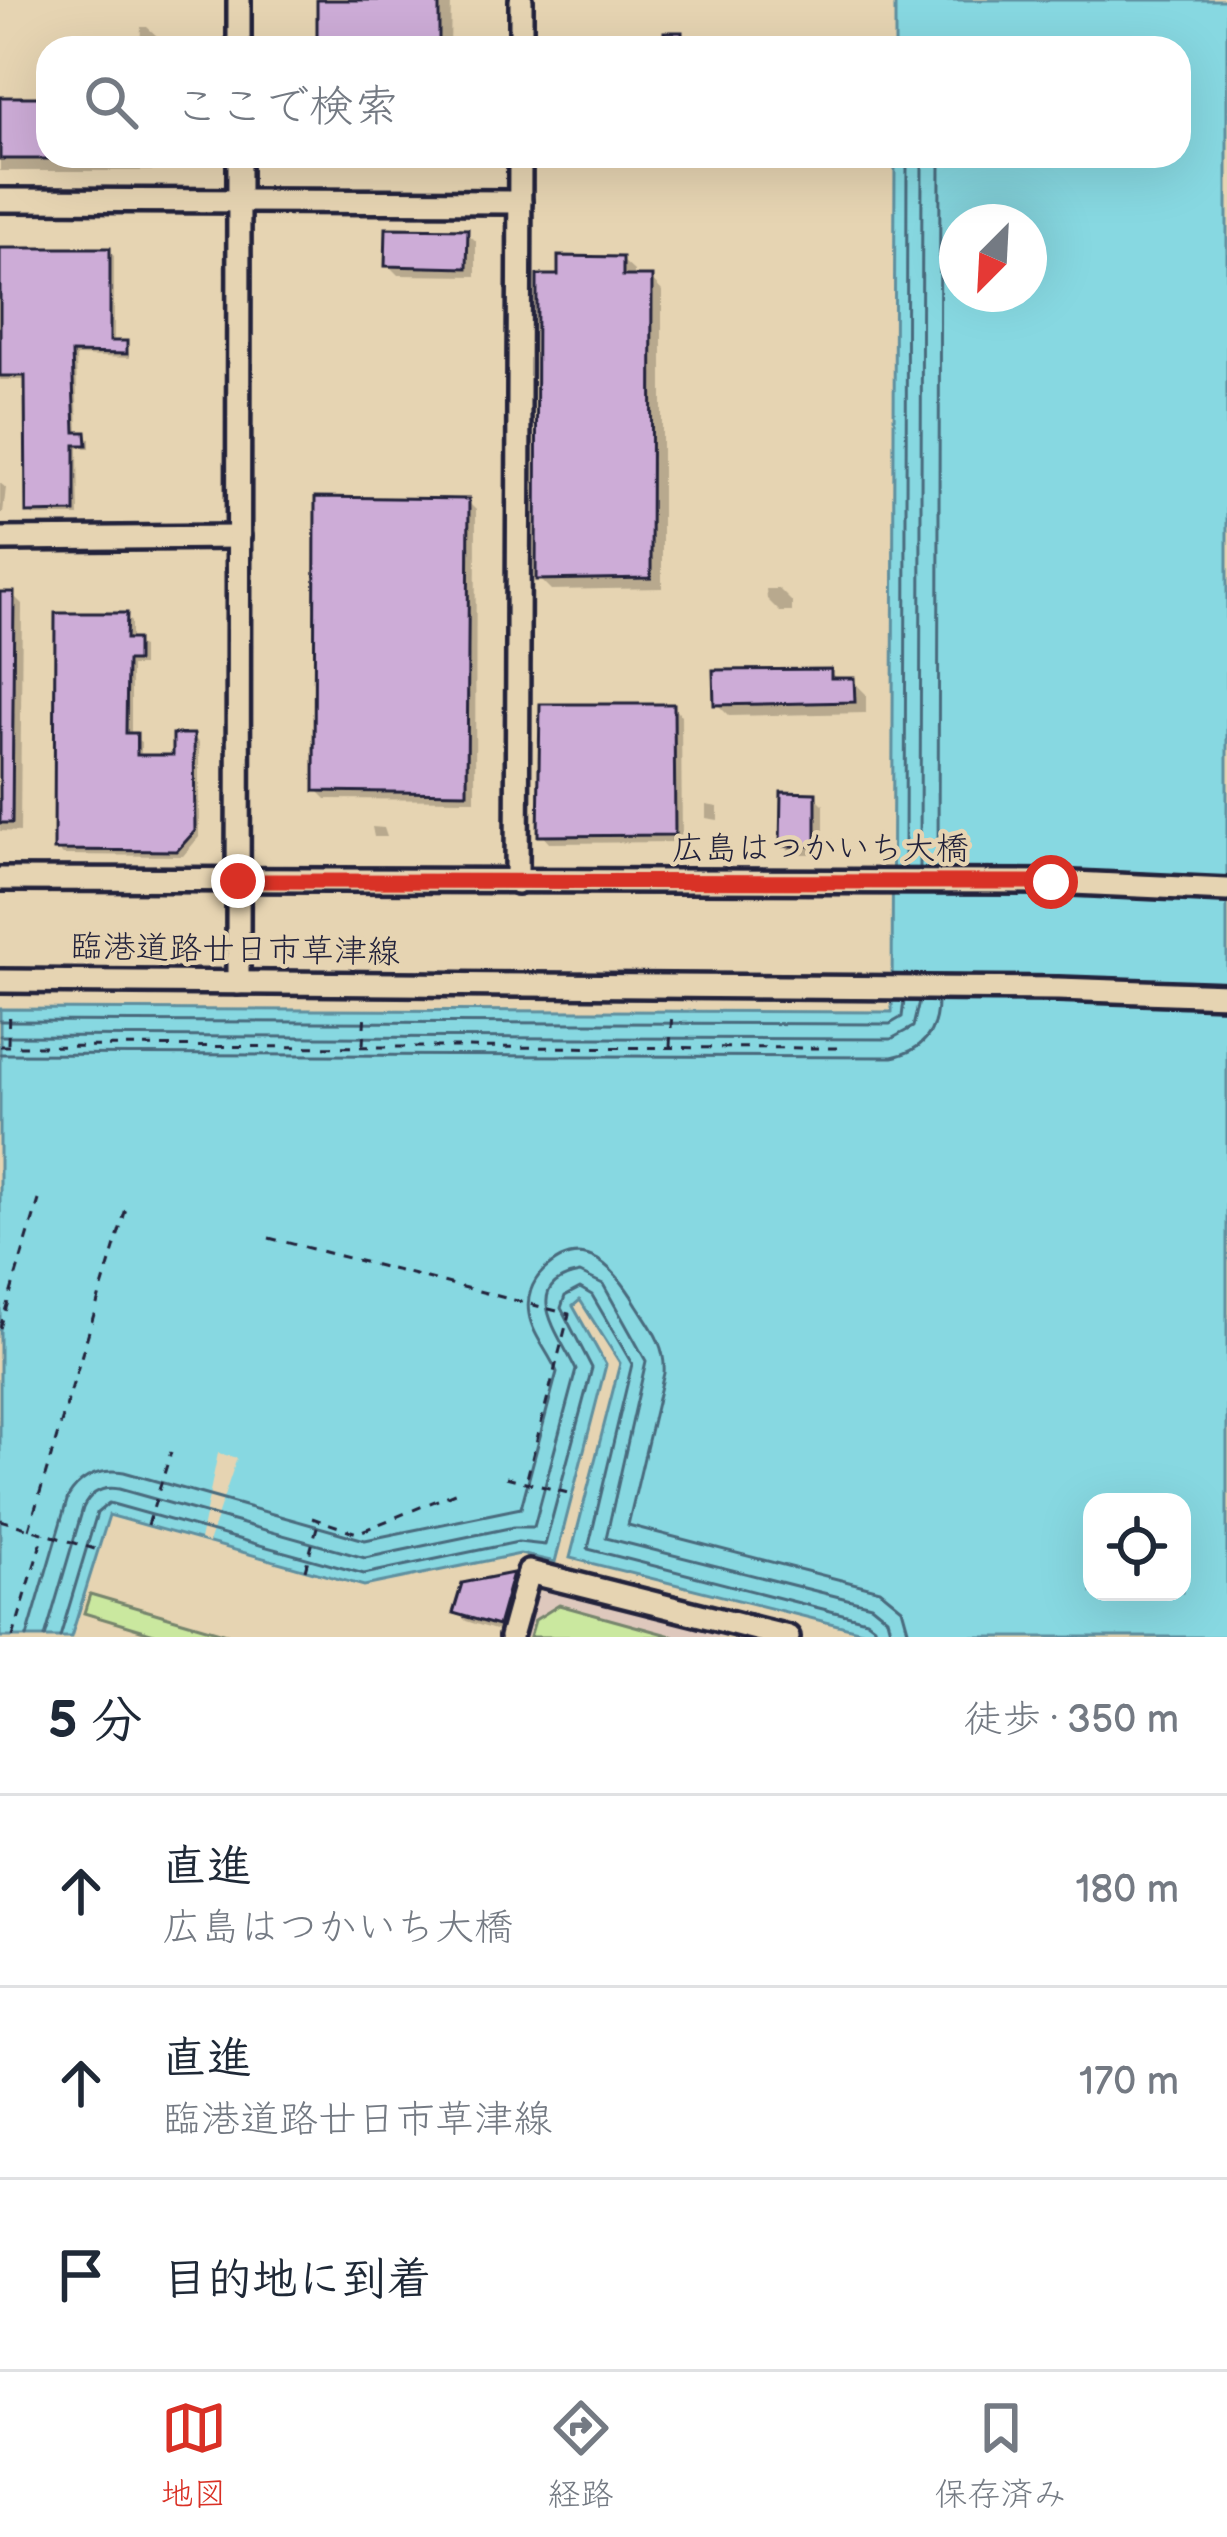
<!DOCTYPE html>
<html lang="ja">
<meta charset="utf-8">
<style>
body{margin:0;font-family:"Balsamiq Sans","Klee One",sans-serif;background:#f2f2f3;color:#1f2937}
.controls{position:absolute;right:36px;bottom:36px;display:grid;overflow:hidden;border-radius:24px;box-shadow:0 12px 48px #0002}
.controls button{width:108px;height:108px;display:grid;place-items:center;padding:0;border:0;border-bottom:3px solid #e0e1e3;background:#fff;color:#1f2937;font:60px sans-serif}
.compass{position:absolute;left:939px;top:204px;width:108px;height:108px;border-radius:50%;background:#fff;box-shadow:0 12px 48px #0002;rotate:204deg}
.stop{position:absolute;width:36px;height:36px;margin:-27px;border:9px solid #d93025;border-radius:50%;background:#fff}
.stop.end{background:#d93025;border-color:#fff;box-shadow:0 3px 12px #0008}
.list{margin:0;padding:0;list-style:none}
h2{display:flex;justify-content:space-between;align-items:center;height:156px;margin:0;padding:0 48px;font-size:51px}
h2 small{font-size:39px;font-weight:400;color:#747a83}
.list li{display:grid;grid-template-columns:78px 1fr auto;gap:36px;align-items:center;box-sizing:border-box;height:192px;padding:0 48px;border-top:3px solid #e0e1e3}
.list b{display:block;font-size:45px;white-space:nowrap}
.list p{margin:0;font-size:39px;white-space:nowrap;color:#747a83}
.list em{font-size:39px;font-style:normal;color:#747a83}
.icon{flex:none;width:66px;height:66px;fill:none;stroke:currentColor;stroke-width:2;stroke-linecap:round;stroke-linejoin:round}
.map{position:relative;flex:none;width:1227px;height:1637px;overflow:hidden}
.search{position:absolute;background:#fff;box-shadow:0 12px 48px #0002;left:36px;right:36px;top:36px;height:132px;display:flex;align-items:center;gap:30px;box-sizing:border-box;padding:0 42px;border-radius:36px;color:#747a83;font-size:45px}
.sheet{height:732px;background:#fff}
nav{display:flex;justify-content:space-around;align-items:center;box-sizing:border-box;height:168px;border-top:3px solid #e0e1e3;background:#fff;font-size:33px;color:#747a83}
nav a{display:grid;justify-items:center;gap:6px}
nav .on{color:#d93025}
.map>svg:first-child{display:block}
.built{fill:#dec8bd}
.green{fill:#cae89f;stroke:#76856d;stroke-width:3}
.water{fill:#87d8e1;stroke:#5f8f9f;stroke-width:3;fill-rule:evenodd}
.pier{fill:#e6d4b2}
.shadow{fill:#0003}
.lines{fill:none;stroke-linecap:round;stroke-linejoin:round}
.shore{stroke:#4a6b7d;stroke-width:3}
.building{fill:#cdacd7;stroke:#22223b;stroke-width:3}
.minor-casing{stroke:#22223b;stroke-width:30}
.path{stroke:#22223b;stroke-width:3;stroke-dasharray:9 9;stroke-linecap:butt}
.minor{stroke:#e6d4b2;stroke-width:21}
.route{stroke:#d93025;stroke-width:15}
.labels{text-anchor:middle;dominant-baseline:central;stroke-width:9;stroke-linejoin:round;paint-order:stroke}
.street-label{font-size:33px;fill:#22223b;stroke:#e6d4b2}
</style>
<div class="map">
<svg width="1227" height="1637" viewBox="0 0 1227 1637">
<rect width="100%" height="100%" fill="#e6d4b2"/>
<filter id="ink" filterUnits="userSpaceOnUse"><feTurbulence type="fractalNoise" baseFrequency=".00833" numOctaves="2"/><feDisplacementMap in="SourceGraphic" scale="24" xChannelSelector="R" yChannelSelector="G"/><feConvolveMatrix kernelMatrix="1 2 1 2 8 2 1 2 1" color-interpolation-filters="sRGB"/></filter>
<g filter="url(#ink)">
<!-- built -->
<polygon class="built" points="544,1590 727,1637 522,1637 534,1594"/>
<!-- green -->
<g class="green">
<polygon points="90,1594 237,1637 164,1637 84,1613"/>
<polygon points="559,1605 675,1637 530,1637 535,1620"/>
</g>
<!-- water -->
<path class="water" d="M895,0H1227V1637H886L570,1558L620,1363L580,1300L573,1306L606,1365L555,1562L520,1554L364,1586L109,1515L71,1637H0V1009L892,1012L895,156H1179V48H895ZM957,222H1029V294H957ZM1092,1502H1182V1592H1092Z"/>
<!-- pier -->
<polygon class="pier" points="218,1453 237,1458 208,1543 200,1540"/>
<!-- shadow -->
<g class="shadow">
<polygon points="320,0 451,0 450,48 320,48"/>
<polygon points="141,27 147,27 157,36 157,48 140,48"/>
<polygon points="545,33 555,33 568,46 667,46 681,35 692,48 545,48"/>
<polygon points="0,100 48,100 48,156 164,156 164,171 0,171"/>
<polygon points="591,156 646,156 646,159 595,159"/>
<polygon points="466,232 476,241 476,276 398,275 388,265"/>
<polygon points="0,251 109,251 114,256 114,344 126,344 130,358 76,356 78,435 90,439 90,448 78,448 79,516 34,516 29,511 28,380 0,380"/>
<polygon points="622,260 634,271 634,279 651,279 662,291 662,588 551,590 539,578"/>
<polygon points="0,483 6,488 3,513 0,513"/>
<polygon points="468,502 476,510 475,800 326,799 317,790"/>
<polygon points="766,589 779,589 792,602 792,612 780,612 767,599"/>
<polygon points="0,595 13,595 22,604 20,832 0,831"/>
<polygon points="125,616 131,622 131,642 142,647 142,666 131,666 131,736 141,742 141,758 176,758 193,737 199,743 199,837 183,856 63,855 57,849"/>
<polygon points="830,672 839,681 853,681 866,694 866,713 729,716 717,704"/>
<polygon points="673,707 681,715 682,842 549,843 541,834"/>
<polygon points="815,796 824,805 824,854 793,854 783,845"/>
<polygon points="706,805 718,807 718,820 706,818"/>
<polygon points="372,827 384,828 387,837 374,837"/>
<polygon points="512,1576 521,1585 508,1634 466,1621 457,1612 465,1586"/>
</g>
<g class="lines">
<!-- shore -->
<g class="shore">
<polyline points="905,868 907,156"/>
<polyline points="920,868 922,156"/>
<polyline points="938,868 940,156"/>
<polyline points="0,1021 890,1024 902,1017 904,1001"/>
<polyline points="0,1036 891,1039 913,1027 919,1001"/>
<path d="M0,1054L892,1057C922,1051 937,1032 937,1002"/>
<path d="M27,1637L68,1497C81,1476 99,1468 124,1472L365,1540L521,1508L557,1372C549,1353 532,1334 529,1314C526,1298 532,1282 543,1271C585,1231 616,1270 637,1305C651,1327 666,1346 664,1373L628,1525L880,1590L902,1608L910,1637"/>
<path d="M45,1637L83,1508C90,1493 102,1486 119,1489L365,1558L514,1527H534L576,1370C562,1338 516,1284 580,1273L603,1284L646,1361L606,1538L871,1605L887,1618L892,1637"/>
<polyline points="60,1637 97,1513 109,1503 364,1574 518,1542 545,1545 592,1368 561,1308 565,1296 580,1288 592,1295 632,1364 588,1549 866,1620 874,1626 876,1637"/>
</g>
</g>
<!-- building -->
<g class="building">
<rect x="317" y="0" width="122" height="48"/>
<rect x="664" y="32" width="18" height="16"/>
<rect x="0" y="97" width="48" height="62"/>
<polygon points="386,228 468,229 467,268 385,266"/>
<polygon points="0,248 110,248 110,341 127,341 127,354 72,353 75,432 86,432 87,445 75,445 75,512 26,513 25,376 0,376"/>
<polygon points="558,256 623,257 623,276 652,276 651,578 536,580 537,275 558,275"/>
<polygon points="315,497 469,499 467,793 314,791"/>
<polygon points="0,592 14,592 12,823 0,823"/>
<polygon points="55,613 127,613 126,639 137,639 137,661 127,661 126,733 137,733 137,755 173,755 173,734 194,734 195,831 177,851 54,850"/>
<polygon points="831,669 831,678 854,678 855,702 714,705 713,670"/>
<polygon points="540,704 674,704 675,835 538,836"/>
<polygon points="781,792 816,793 816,846 780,846"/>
<polygon points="513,1573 498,1626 453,1613 462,1583"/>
</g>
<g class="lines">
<!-- minor casing -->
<g class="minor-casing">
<g id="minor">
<polyline points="239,48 239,0"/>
<polyline points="521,48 521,0"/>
<polyline points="0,200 520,202"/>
<polyline points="0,539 239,537"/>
<polyline points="0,879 1051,882 1227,890"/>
<polyline points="517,882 520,156"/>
<polyline points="0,981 1058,989 1227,995"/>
<polyline points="238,983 239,156"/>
<polyline points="511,1637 529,1572 788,1637"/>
</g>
</g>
<!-- path -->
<g class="path">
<polyline points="8,1044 9,1009"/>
<polyline points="363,1045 365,1010"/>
<polyline points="0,1046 845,1048"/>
<polyline points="670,1046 672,1011"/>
<polyline points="269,1238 569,1314 526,1482"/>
<polyline points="0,1328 39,1200"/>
<polyline points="506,1477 572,1494"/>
<polyline points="312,1518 357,1533 462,1490"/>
<polyline points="0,1520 98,1550"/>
<polyline points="148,1525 171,1452"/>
<polyline points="29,1529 128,1202"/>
<polyline points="305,1570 319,1520"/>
<polyline points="13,1637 44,1533"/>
</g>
<!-- minor -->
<use href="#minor" class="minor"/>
</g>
</g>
<g class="lines" filter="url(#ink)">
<!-- route -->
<polyline class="route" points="238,881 1051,882"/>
</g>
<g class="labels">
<!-- street labels -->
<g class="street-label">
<text x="820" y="849">広島はつかいち大橋</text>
<text transform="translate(235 950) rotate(1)">臨港道路廿日市草津線</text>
</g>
</g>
</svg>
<div class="controls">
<button><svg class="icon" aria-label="locate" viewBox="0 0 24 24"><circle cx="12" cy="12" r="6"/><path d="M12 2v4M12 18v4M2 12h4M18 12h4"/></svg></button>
</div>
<svg class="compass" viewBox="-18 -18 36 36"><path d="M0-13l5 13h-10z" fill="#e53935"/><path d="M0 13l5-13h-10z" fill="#747a83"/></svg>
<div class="stop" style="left:1051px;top:882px"></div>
<div class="stop end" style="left:238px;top:881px"></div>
<div class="search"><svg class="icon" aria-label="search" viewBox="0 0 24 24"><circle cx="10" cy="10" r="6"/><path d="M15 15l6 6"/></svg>ここで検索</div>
</div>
<section class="sheet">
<h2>5 分<small>徒歩 · 350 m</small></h2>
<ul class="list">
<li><svg class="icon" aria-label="ahead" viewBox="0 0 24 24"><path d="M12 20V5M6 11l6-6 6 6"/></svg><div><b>直進</b><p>広島はつかいち大橋</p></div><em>180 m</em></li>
<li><svg class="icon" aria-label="ahead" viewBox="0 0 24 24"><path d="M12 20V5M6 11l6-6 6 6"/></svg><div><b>直進</b><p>臨港道路廿日市草津線</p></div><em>170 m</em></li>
<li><svg class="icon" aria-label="arrive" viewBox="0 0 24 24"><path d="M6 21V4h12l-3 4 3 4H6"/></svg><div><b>目的地に到着</b></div></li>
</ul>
</section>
<nav>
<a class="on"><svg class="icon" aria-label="map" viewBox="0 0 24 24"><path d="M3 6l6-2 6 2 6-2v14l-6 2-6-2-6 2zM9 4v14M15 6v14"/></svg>地図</a>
<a><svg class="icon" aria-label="directions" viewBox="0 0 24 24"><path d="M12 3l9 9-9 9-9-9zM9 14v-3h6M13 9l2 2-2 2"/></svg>経路</a>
<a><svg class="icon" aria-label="saved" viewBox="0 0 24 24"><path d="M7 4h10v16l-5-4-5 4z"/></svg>保存済み</a>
</nav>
